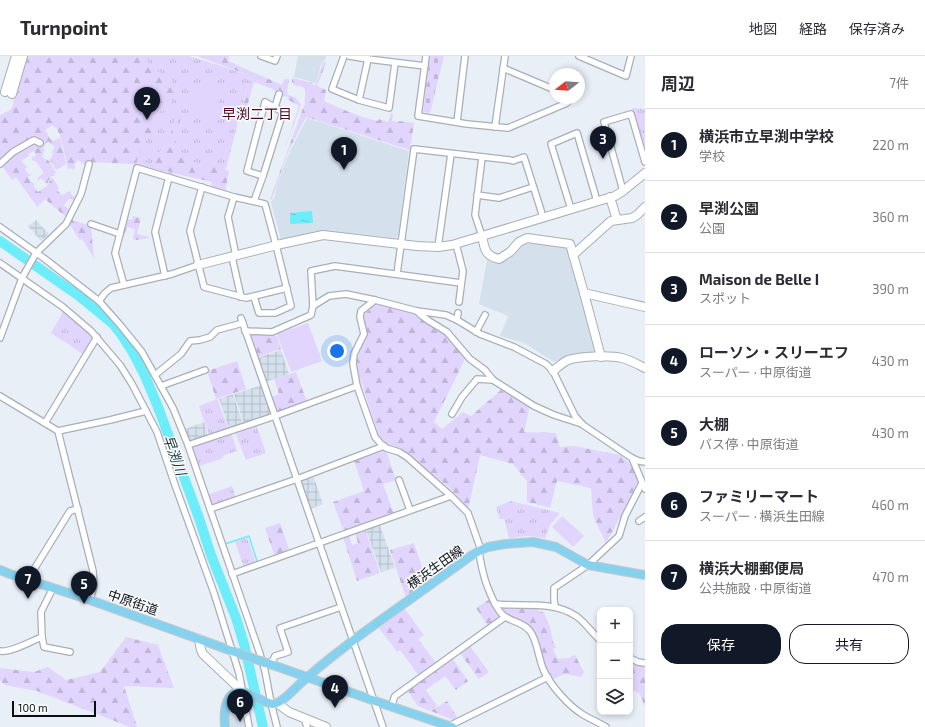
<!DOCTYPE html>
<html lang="ja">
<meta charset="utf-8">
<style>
body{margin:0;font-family:"Exo 2","Noto Sans JP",sans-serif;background:#f7f7f7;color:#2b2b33}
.controls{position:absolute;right:12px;bottom:12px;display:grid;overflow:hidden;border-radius:8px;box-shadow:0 2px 6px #0003}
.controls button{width:36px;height:36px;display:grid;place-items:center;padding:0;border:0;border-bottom:1px solid #e1e1e2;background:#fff;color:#2b2b33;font:20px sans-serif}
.compass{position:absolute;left:549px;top:12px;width:36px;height:36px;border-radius:50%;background:#fff;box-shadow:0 2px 6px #0003;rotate:253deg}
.scale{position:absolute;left:12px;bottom:10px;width:84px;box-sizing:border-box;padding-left:4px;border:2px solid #0b0d10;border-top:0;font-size:11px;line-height:14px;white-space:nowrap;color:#0b0d10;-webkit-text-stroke:3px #f9fcff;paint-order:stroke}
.you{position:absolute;left:337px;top:295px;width:14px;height:14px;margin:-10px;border:3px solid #fff;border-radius:50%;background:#1a73e8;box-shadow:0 0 0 6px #1a73e833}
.badge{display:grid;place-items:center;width:26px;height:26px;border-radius:50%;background:#111827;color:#fff;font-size:13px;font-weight:700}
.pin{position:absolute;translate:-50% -33px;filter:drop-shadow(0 1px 2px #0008)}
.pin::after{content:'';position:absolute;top:21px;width:14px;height:12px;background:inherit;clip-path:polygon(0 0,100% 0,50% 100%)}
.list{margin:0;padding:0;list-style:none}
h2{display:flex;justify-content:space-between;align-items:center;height:52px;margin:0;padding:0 16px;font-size:17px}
h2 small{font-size:13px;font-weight:400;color:#7c7c81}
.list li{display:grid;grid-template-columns:26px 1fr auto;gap:12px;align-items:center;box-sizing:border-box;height:72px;padding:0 16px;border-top:1px solid #e1e1e2}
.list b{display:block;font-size:15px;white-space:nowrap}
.list p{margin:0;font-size:13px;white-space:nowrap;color:#7c7c81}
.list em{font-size:13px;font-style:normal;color:#7c7c81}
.actions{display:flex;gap:8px;padding:12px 16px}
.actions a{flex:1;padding:9px 0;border:1px solid #111827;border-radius:16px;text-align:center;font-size:14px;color:#111827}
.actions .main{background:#111827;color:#fff}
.icon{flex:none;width:22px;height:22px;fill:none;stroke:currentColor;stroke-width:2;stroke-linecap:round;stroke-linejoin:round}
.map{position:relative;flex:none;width:645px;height:671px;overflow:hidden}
header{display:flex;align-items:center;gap:24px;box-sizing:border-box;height:56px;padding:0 20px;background:#fff;border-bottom:1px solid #e1e1e2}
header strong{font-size:19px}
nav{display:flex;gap:22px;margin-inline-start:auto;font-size:14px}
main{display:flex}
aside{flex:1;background:#fff}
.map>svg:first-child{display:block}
.built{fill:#d5e0ed}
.industrial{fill:url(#industrial-grid)}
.grass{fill:url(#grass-tufts)}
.forest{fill:url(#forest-firs)}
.cemetery{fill:url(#cemetery-stones)}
.pitch{fill:#e1d5fd}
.water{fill:url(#water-ripples)}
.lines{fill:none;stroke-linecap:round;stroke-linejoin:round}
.stream{stroke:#6decfa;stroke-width:1.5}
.river{stroke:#6decfa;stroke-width:10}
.street-casing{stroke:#a9afb6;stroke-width:8}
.secondary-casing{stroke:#a9afb6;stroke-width:10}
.primary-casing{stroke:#c9caca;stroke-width:10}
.street{stroke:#fff;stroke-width:5.5}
.secondary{stroke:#fff;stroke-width:8}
.primary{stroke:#86d1ee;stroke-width:8}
.primary-bridge-casing{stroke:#c9caca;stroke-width:10;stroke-linecap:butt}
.primary-bridge{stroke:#86d1ee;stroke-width:8}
.labels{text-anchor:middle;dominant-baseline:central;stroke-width:3;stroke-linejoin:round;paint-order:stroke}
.street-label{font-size:13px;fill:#0b0d10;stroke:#f9fcff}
.neighbourhood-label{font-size:14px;fill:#4f091e;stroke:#f9fcff}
.water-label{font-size:14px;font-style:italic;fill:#1d3436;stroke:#f9fcff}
</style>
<header>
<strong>Turnpoint</strong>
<nav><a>地図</a><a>経路</a><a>保存済み</a></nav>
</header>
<main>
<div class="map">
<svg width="645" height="671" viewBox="0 0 645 671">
<defs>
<pattern id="industrial-grid" width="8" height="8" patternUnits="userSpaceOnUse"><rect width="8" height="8" fill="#d5e0ed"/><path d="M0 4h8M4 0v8" fill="none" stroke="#b6bfca"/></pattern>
<pattern id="grass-tufts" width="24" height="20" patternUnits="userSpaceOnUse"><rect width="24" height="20" fill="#e1d5fd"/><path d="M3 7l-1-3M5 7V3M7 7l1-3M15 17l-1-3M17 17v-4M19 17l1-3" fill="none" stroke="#c0b6d8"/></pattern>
<pattern id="forest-firs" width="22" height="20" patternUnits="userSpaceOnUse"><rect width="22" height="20" fill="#e1d5fd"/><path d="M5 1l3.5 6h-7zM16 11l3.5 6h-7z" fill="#c0b6d8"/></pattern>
<pattern id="cemetery-stones" width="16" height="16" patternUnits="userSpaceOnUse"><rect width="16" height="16" fill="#e1d5fd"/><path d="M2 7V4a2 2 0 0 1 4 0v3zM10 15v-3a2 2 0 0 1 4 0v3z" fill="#c0b6d8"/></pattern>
<pattern id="water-ripples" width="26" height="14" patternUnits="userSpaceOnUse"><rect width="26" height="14" fill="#6decfa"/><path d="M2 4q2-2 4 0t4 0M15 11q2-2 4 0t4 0" fill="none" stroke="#5dc9d5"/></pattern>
</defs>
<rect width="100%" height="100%" fill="#e8eff7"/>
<!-- built -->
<g class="built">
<polygon points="298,0 326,0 325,5 322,5 316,27 294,21"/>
<polygon points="307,62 409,95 398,180 396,182 351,177 315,176 281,184 271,146 275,140 276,132 289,97"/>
<polygon points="539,187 566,192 569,197 598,295 574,298 554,306 524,287 500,280 508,260 479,248 487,204 496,206 510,203 516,195 525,188"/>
<polygon points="231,646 244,648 243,657 245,671 228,671 228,654"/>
</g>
<!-- industrial -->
<g class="industrial">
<polygon points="36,164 49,178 41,185 28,170"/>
<polygon points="281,294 289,318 265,326 257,302"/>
<polygon points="262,329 272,358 244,367 234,338"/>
<polygon points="233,338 243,368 229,372 219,343"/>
<polygon points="204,366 208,380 188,387 183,374"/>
<polygon points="313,419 323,448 310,453 299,424"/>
<polygon points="380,469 395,512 381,516 366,474"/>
</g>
<!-- grass -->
<g class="grass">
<polygon points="36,0 189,0 218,9 250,20 222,128 104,102 54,63 0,65 25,37"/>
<polygon points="632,52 645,53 645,96"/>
<polygon points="64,254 94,281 83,298 51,277"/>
<polygon points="217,343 228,372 209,379 199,350"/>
<polygon points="256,368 266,397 246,404 235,376"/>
<polygon points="231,376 237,395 222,400 223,402 197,411 190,390"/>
<polygon points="232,430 236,443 211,451 207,439"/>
<polygon points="511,445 560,457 550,469 545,482 527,480 509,482 504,463 500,463 496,451"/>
<polygon points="247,481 256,507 244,511 235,486"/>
</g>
<!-- forest -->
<g class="forest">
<polygon points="28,0 155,0 145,3 156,14 172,24 175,37 168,54 160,55 153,71 156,78 142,88 136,108 87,106 86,110 78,104 74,109 75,111 74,114 71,112 68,113 61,82 56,71 55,72 53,69 45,74 52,85 60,82 66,108 56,114 50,104 53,98 52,96 55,91 48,85 43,92 45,94 42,101 49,105 56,117 54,118 55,120 51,120 47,128 41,122 38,125 37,122 44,117 35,104 33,105 31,102 36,99 34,95 28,98 29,100 21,105 27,111 25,113 29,119 31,117 31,119 28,121 31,126 35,128 33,130 38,136 47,130 52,121 59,132 57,134 62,139 70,135 72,140 77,140 75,145 70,142 64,149 70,154 66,161 45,143 37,151 16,121 12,124 0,107 0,59 12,53 14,41 16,42"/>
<polygon points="198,0 229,0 228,5 282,29 284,23 289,23 287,38 296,42 301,49 284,95 299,50 287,43 288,41 281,40 283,36 278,33 277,36 274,35 273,33 254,26 245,58 241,57 250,20"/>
<path d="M323,5L326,7L317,30L326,34L324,45C341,53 359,61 378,65L379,63L388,66L391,57H393L392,65L398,66L399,65L414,67L410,94L306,61L288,96L276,131L273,140L271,144L270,143L303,52L305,48C304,43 306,38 305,33L301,30H296L292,26V22L313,27V29H316Z"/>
<polygon points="182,56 175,87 176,96 183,103 229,115 225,136 211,132 212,126 154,112 152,106 155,100 169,85 175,61"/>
<polygon points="133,160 141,162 137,178 149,181 149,182 137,184 133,183 135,173 127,171 124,180 123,180 127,163 132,164"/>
<polygon points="70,163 91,170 94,202 82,183 80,184 68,166"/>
<polygon points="376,247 415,258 446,278 466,301 434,366 442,373 463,356 471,360 502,333 530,349 524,376 556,377 560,391 574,390 620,399 633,410 638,425 630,443 606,487 593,460 591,432 557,425 550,452 527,446 527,425 513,408 480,399 468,454 451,433 400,392 384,387 379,380 355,308 366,280 363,260"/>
<polygon points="248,277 277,280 281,293 257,301"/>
<polygon points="237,305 246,333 216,343 207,315"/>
<polygon points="296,316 307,346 276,356 271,341 279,338 274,323"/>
<polygon points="386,394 396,424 383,428 394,458 344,476 333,446 364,435 354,405"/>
<polygon points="280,467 290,496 275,501 265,472"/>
<polygon points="365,473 380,517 357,525 343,481 349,479 352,489 358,487 355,476"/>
<polygon points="414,487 427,527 406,542 390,494"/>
<polygon points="490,543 501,560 488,570 476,552"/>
<polygon points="499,551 515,553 536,553 544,557 550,571 553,586 556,591 553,593 558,603 569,602 575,599 584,616 581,621 566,618 552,623 541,600 522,566 505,557"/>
<polygon points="404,552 424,579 418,583 436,607 419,620 400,594 397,596 379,572"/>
<polygon points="126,581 158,589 174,632 124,630 137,671 130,671 37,635 5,629 0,624 0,612 34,616 48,611 66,624 100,616"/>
<polygon points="469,589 489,616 479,623 459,596"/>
<polygon points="452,602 468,625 456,634 445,620 426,634 437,650 430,655 418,650 407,634"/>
<polygon points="630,605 645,610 645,651 640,638 630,632"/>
<polygon points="447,645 457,661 453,664 431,655"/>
</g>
<!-- cemetery -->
<polygon class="cemetery" points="430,0 444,0 430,57 423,56"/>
<!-- pitch -->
<g class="pitch">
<path d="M207,26L223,30L214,63L190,57C193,45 193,29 207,26Z"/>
<polygon points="308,267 322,305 291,316 277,278"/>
<polygon points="562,460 584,480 573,491 552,471"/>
</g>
<!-- water -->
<polygon class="water" points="312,155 313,167 290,168 290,157"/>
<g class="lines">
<!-- stream -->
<polyline class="stream" points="225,488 249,480 257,505"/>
<!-- river -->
<polyline class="river" points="0,185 79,240 113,268 121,278 132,295 145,320 158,351 199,462 211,499 236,562 244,588 263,671"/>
<!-- street casing -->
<g class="street-casing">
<g id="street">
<polyline points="261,0 275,5 277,0"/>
<polyline points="344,0 332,33 359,44 389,52 395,7"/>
<polyline points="349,0 368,3 425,10"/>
<polyline points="426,0 418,60 467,68 508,72 567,47 566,42"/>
<polyline points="579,0 626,20 631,0"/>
<polyline points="503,12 555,34"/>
<polyline points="359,44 368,3"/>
<polyline points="275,51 279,38"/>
<polyline points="457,66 465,0"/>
<polyline points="495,71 505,0"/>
<polyline points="0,108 13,96 34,84 40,87"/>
<polyline points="202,131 190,175 204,231 246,242 287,232"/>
<polyline points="623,135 604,66 631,58 645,106"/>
<polyline points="477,139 499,142 533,131"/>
<polyline points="234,141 228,161 236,200"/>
<polyline points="254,145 263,120 283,56 265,46 247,115 263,120"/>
<polyline points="571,153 551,88 577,77 597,145"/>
<polyline points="91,168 120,178"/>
<polyline points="0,171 45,203 99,245 121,270 142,296 173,352 188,389 275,360 357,330"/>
<polyline points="482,180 475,159 482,101"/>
<polyline points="456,188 463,215 459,246"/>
<polyline points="438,191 451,98"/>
<polyline points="232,201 241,241"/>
<polyline points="0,207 63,251 91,275 120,309 132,328 157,376 175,429 214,537 239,617 249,671"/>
<polyline points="397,218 414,93 510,104 513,105 524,101 543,161"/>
<polyline points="165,220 155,176 169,121"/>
<polyline points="124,229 115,197 137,112 234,141 265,148 276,189 291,250 275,257 259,257 254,241"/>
<polyline points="375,244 361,255 360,261 364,278 354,298 353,308 357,330 375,381 381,388 386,392 399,396 407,401 451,440 468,457 481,494"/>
<polyline points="99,245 105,237 111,232 172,218 198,209"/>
<polyline points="313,250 329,240 346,238 375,244 417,255 446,259 457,264 480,278 514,291 546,308 553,315 575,360 583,369 632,402 639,405 645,406"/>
<polyline points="417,255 421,259 429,265 447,276 470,303 485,314 493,324 534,350 554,359 582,368"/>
<polyline points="241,262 383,671"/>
<polyline points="457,264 458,257"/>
<polyline points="245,275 272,276 311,259 313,250 311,215 335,210 461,227"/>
<polyline points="476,276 485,259"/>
<polyline points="0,282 22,222 36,197 66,168 81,138 89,108"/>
<polyline points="155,319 181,298 190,285 200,284 210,281 217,274 243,267"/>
<polyline points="161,330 205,314"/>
<polyline points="0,340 58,375 110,364 146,355"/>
<polyline points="452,358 462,341 477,323 493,324"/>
<polyline points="45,367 97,281"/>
<polyline points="58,375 93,515 94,529 90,544"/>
<polyline points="188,389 259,595 265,615 271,647 277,671"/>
<polyline points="632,402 645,433"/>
<polyline points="399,424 410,454"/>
<polyline points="210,453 297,423 384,390"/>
<polyline points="639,465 645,461"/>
<path d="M479,495C480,502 481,509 483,516C485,526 495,553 504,560C512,566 523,566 530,575C538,586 538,602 544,615C551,630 568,649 582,658C590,663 598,666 606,671"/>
<polyline points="232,518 451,440"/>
<polyline points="28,523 70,455 78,453"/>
<path d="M495,548C522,551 552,544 576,560C585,566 592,577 600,584"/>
<polyline points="555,551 554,544 554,532 588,509 619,480 625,460 642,427"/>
<polyline points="42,581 44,591 70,596"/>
<path d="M0,595C11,597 31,585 42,581L41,556L53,532"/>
<polyline points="630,602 638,606 645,607"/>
<polyline points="271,608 275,600 288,596 280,572 341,551"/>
<polyline points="392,650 394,642 395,640 505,561"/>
<polyline points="304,662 307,671"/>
<polyline points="449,670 548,621"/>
</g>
</g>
<!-- secondary casing -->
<g class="secondary-casing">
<g id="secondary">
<polyline points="5,36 16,0"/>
<polyline points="12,38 23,0"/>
<polyline points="610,141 617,164"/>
<path d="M482,180C485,193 484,199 499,203L510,196L519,186L527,182L570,188L584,237L601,301"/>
<polyline points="573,199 611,165 632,162 637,159 645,151"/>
<polyline points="198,209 281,188 323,179 417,190 438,191 452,189 615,140 623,135 645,117"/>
<polyline points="584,237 645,251"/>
<path d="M553,315C558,311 562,307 568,304C580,300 610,299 622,302C630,304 637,308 645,312"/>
<polyline points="199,583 201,594 203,598 243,636"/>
<polyline points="277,647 289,656 326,671"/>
</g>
</g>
<!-- primary casing -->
<g class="primary-casing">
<g id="primary">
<polyline points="0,514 10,518 90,544 246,600"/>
<polyline points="267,607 375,645 452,671"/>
<path d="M225,671C224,661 224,650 229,642C240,626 260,647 273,648C278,648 283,643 286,641C294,634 301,626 309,620C322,608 337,597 351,586C391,556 432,528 472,499L481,494L488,491L505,488L533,486L556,491L588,509L645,519"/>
</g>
</g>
<!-- street -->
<use href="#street" class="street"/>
<!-- secondary -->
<use href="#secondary" class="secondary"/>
<!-- primary -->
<use href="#primary" class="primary"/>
<!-- primary-bridge casing -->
<g class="primary-bridge-casing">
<polyline id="primary-bridge" points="246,600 267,607"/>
</g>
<!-- primary-bridge -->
<use href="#primary-bridge" class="primary-bridge"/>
</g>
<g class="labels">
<!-- street labels -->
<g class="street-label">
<text transform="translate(435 511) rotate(-35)">横浜生田線</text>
<text transform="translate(133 546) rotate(19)">中原街道</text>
</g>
<!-- neighbourhood labels -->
<g class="neighbourhood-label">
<text x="257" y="57">早渕二丁目</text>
</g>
<!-- water labels -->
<g class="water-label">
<text transform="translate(175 399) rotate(70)">早渕川</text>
</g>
</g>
</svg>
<div class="controls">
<button>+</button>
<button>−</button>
<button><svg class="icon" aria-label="layers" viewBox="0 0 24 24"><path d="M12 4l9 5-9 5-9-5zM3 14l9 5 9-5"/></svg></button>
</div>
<svg class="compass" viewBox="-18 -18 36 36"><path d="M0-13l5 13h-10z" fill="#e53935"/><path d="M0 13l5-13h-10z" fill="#7c7c81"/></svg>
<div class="scale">100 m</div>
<div class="you"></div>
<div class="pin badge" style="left:344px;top:114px">1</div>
<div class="pin badge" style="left:147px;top:64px">2</div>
<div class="pin badge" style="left:603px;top:103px">3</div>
<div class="pin badge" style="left:335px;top:652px">4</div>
<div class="pin badge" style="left:84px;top:548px">5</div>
<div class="pin badge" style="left:240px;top:666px">6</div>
<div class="pin badge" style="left:28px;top:543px">7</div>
</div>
<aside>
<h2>周辺<small>7件</small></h2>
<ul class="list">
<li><span class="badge">1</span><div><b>横浜市立早渕中学校</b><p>学校</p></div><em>220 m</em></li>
<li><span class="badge">2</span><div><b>早渕公園</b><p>公園</p></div><em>360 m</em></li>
<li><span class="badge">3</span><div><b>Maison de Belle I</b><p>スポット</p></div><em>390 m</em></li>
<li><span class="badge">4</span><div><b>ローソン・スリーエフ</b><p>スーパー · 中原街道</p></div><em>430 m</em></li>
<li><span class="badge">5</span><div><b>大棚</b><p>バス停 · 中原街道</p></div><em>430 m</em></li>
<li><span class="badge">6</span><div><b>ファミリーマート</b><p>スーパー · 横浜生田線</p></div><em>460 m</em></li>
<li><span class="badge">7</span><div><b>横浜大棚郵便局</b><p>公共施設 · 中原街道</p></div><em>470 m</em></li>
</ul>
<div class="actions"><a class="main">保存</a><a>共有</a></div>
</aside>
</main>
